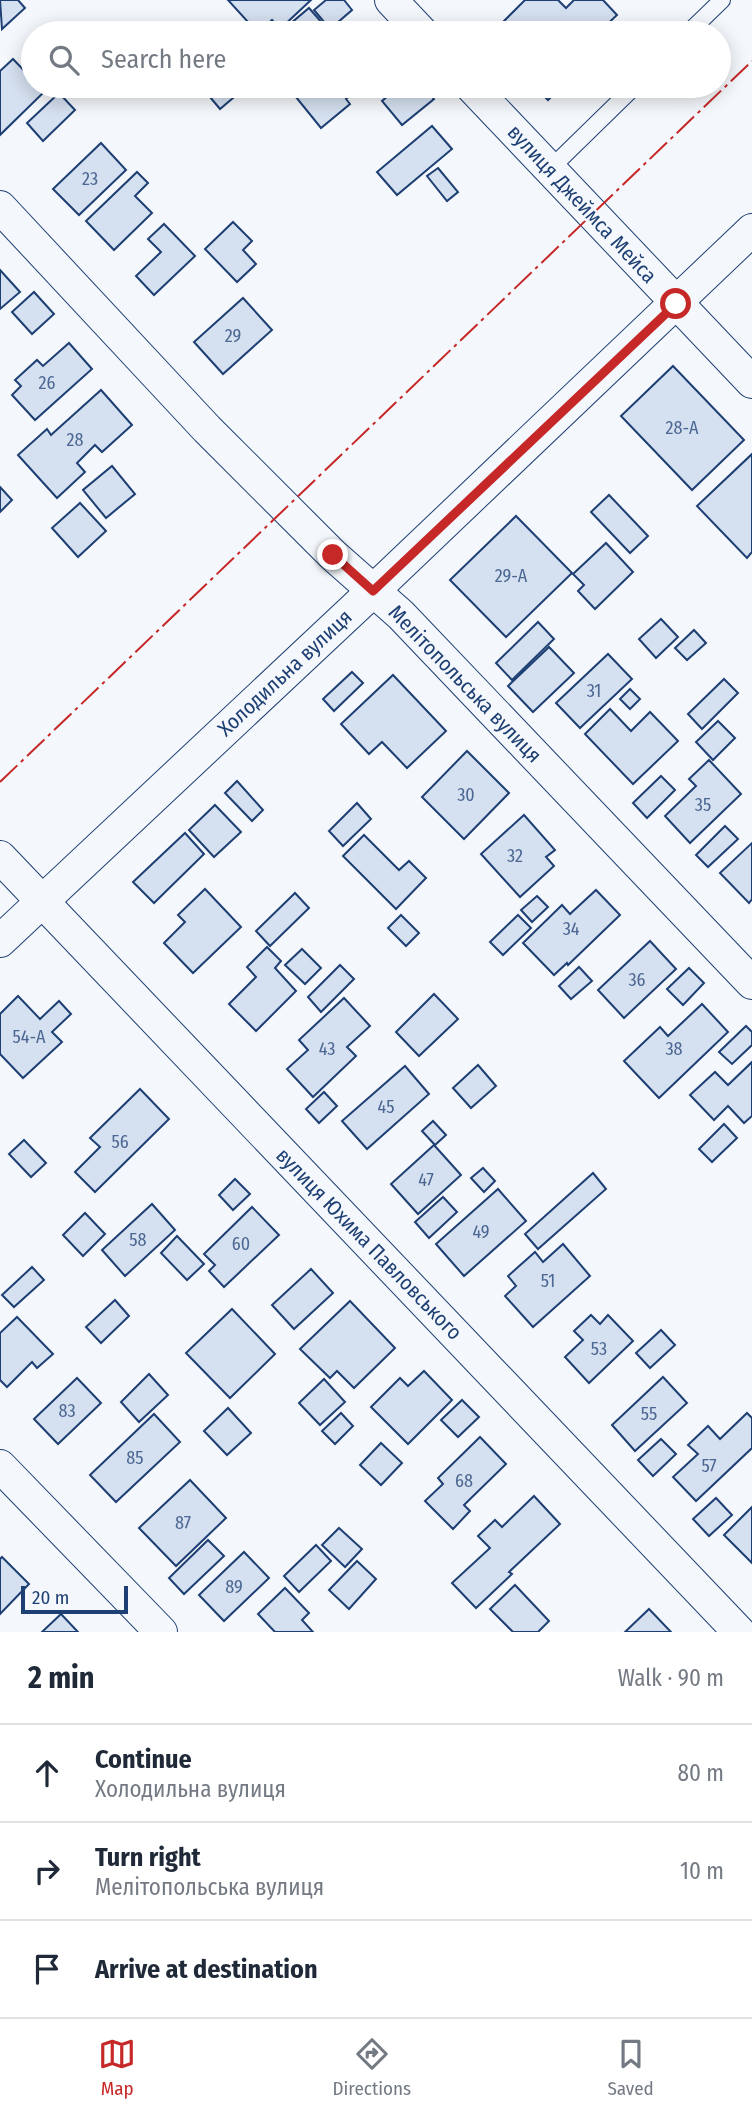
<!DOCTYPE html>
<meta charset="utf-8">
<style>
body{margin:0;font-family:"Fira Sans Condensed",sans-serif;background:#f2f2f3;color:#1f2937}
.scale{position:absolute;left:21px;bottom:18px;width:107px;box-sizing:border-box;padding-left:7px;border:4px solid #1d3f73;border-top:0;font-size:19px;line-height:24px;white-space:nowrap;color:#1d3f73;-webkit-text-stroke:5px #f4f7fb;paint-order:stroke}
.stop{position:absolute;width:21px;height:21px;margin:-16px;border:5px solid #c62828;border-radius:50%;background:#fff}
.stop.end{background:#c62828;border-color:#fff;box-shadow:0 2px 7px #0008}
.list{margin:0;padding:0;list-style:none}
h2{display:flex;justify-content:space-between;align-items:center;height:91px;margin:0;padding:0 28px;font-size:30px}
h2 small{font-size:23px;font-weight:400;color:#747a83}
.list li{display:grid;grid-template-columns:46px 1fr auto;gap:21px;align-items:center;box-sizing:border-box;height:98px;padding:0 28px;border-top:2px solid #e0e1e3}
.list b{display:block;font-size:26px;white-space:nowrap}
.list p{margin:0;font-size:23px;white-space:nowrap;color:#747a83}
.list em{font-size:23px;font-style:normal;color:#747a83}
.icon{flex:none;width:38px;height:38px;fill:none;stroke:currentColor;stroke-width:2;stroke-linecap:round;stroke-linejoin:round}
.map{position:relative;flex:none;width:752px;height:1632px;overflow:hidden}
.search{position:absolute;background:#fff;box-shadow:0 4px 18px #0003;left:21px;right:21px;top:21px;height:77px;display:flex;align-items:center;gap:18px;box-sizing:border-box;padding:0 24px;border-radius:38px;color:#747a83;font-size:26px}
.sheet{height:385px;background:#fff}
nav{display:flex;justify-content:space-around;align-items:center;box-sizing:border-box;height:98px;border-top:2px solid #e0e1e3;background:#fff;font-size:19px;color:#747a83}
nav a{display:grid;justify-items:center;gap:4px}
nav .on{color:#c62828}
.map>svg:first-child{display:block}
.building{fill:#d5e0f0;stroke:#1d3f73;stroke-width:2}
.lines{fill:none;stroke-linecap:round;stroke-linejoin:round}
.service-casing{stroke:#1d3f73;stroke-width:18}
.minor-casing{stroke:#1d3f73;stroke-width:34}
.service{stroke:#f4f7fb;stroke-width:16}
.minor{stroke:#f4f7fb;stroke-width:32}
.power{stroke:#c62828;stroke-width:2;stroke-dasharray:24 5 3.5 5;stroke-linecap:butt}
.route{stroke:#c62828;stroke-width:9}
.labels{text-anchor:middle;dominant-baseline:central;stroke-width:5;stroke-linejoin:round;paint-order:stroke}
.number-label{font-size:18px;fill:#4b6792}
.street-label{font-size:21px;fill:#1d3f73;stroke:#f4f7fb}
</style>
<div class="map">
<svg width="752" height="1632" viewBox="0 0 752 1632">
<rect width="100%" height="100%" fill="#f4f7fb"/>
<!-- building -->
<g class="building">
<polygon points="0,0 18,0 25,8 2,29"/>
<polygon points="228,0 311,0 280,29 272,20 258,33"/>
<polygon points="326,0 344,0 352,10 330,29 314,10"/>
<polygon points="525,0 558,0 566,8 574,0 603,0 617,15 598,33 492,33"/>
<polygon points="309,8 331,33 287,33 284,29"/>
<polygon points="13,59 33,80 33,86 39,86 44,92 0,135 0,71"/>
<polygon points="223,86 246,87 220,109 210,97"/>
<polygon points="287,86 361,86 346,99 350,104 321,128"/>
<polygon points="400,86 423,86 434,99 402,125 382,101"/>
<polygon points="534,86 559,86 561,87 548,100"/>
<polygon points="59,93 75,110 43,141 27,123"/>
<polygon points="432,126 452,149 397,195 377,172"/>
<polygon points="101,143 126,170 79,215 53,189"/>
<polygon points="438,168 458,192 447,201 427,176"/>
<polygon points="137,172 148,183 135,196 152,213 114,250 86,221"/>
<polygon points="233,222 252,241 243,250 256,264 237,282 205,249"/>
<polygon points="164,224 195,256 154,295 136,276 161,252 148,239"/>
<polygon points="0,270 20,292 0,309"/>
<polygon points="34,292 54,314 32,334 12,312"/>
<polygon points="243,298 272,330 223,374 194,342"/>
<polygon points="69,343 92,369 35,420 12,395 21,386 15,380 37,360 43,366"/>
<polygon points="673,366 744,440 692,490 621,416"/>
<polygon points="101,390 132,425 102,452 95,445 77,463 85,472 57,498 18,455 47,429 51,435"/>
<polygon points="752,454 752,552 747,558 697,506"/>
<polygon points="112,466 135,494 106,518 83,490"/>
<polygon points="0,487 12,500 0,512"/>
<polygon points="609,495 648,536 630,553 591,512"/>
<polygon points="80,503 106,531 78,557 52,528"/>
<polygon points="516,516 572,573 506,637 450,580"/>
<polygon points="606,543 633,572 595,609 578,591 584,585 573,574"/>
<polygon points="661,619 678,637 656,658 639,639"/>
<polygon points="538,622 554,639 512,680 496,663"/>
<polygon points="694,630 706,643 687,660 675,648"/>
<polygon points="549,647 574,673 533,712 508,686"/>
<polygon points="608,654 632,679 580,728 556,703"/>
<polygon points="352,672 363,683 334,711 323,699"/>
<polygon points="393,675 446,731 407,768 382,742 369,754 341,724"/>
<polygon points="724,679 738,693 702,729 688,714"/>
<polygon points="630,689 640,699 630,709 620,699"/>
<polygon points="610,709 631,731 650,712 678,741 633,784 585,734"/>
<polygon points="718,721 735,738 713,760 696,742"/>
<polygon points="467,751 509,793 464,839 422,797"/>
<polygon points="709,760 741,794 690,843 665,816 696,786 689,779"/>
<polygon points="661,776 675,790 647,818 633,803"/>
<polygon points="237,781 263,810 252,821 225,793"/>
<polygon points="357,803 371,819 343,846 329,831"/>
<polygon points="215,805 241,832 214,857 189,830"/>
<polygon points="524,815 555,850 546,857 554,866 520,897 481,854"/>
<polygon points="725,826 738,839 708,867 696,855"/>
<polygon points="185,833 204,854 154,903 133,882"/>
<polygon points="364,835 399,870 409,861 426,878 396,909 343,856"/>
<polygon points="752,843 752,899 749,903 720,873"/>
<polygon points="205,889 241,927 193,973 164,943 185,922 178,915"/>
<polygon points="596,890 620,915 568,965 567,963 554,975 523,943 562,905 570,914"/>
<polygon points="295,893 309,908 270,946 256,931"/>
<polygon points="537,896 548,907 532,922 521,910"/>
<polygon points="401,915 419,933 406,946 388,928"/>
<polygon points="518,915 531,928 503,955 490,942"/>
<polygon points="650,941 676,969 624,1018 598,990"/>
<polygon points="267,947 281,961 275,968 296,991 256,1031 229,1004 256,977 247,967"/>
<polygon points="302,949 321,968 305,984 285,965"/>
<polygon points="340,965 354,979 321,1012 308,997"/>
<polygon points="579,967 592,981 571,999 559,986"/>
<polygon points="689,968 704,983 683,1005 667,989"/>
<polygon points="434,994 458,1019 419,1056 396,1032"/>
<polygon points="18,996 40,1019 59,1001 71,1014 52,1032 62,1042 23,1078 0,1054 0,1014"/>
<polygon points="344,998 370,1026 347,1047 356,1056 313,1097 287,1069 308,1050 299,1040"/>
<polygon points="702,1004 728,1032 659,1098 624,1061 660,1027 668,1036"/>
<polygon points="746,1026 752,1032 752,1045 732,1064 719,1052"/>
<polygon points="752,1062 752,1116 744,1123 728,1106 714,1120 690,1095 715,1072 728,1085"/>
<polygon points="478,1065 496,1086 471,1108 453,1088"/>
<polygon points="405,1066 429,1094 367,1149 342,1121"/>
<polygon points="140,1089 169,1119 95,1192 75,1172 100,1147 90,1138"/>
<polygon points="324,1092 337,1106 319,1123 306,1109"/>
<polygon points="433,1121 446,1135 435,1145 422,1131"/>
<polygon points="724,1124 737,1138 712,1162 699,1149"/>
<polygon points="24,1140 46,1163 31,1177 9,1154"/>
<polygon points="434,1145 461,1175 418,1214 391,1184"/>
<polygon points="483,1168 495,1181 484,1192 471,1178"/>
<polygon points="593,1173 606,1189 538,1249 525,1234"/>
<polygon points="235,1179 250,1194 233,1210 219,1195"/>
<polygon points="498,1189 526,1221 464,1276 436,1244"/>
<polygon points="443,1197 457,1212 429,1238 415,1222"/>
<polygon points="152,1204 175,1230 125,1276 102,1250"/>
<polygon points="252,1207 279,1235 224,1287 209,1271 215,1265 204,1254"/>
<polygon points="85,1213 105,1234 83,1256 63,1235"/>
<polygon points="177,1236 204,1264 187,1280 161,1253"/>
<polygon points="563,1244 590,1276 533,1327 505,1296 516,1286 508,1276 535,1252 543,1262"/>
<polygon points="32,1267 44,1280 14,1307 2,1295"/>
<polygon points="311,1269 333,1293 294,1329 272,1305"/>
<polygon points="115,1300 129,1316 101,1343 86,1327"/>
<polygon points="350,1301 395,1348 354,1388 337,1371 330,1378 300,1349"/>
<polygon points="232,1309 275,1354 230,1398 186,1353"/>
<polygon points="591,1315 600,1324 608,1315 633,1341 589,1383 565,1357 583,1340 574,1331"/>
<polygon points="17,1317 53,1354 37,1368 32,1362 7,1387 0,1380 0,1333"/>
<polygon points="661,1330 675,1345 650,1368 636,1353"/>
<polygon points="424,1371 452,1400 408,1444 371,1407 400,1378 408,1386"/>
<polygon points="149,1374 168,1395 139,1422 121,1402"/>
<polygon points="663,1377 687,1403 635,1451 612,1425"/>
<polygon points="77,1378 101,1403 58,1444 34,1419"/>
<polygon points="324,1379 345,1402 320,1425 299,1403"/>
<polygon points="462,1400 479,1417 458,1437 441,1420"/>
<polygon points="228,1408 251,1433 227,1455 204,1431"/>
<polygon points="341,1413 353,1426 335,1444 322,1431"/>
<polygon points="747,1413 752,1418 752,1448 696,1501 673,1477 698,1454 688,1445 708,1426 720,1439"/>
<polygon points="154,1414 180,1442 116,1502 90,1475"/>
<polygon points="480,1437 506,1464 464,1505 470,1511 453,1529 425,1501 443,1484 438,1478"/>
<polygon points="661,1439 676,1454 653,1476 638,1460"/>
<polygon points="381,1443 402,1463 381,1485 360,1465"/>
<polygon points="190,1480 226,1518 176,1566 139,1528"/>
<polygon points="534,1496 560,1524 509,1572 512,1574 476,1608 452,1583 490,1548 478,1536 495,1520 502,1527"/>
<polygon points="716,1498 732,1515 709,1536 693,1519"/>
<polygon points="752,1507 752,1563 724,1535"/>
<polygon points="339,1528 362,1549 345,1567 322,1545"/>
<polygon points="208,1540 224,1556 184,1594 169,1578"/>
<polygon points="316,1545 331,1561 299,1592 284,1576"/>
<polygon points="244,1552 269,1578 224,1621 199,1595"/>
<polygon points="2,1557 29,1584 0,1614 0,1559"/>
<polygon points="357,1561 376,1579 349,1609 329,1590"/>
<polygon points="515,1585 549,1621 538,1632 513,1632 490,1609"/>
<polygon points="285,1588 309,1613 302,1620 313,1632 275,1632 258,1614"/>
<polygon points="649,1609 671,1632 625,1632"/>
<polygon points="61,1614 78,1632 42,1632"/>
</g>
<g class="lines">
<!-- service casing -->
<g class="service-casing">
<g id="service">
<polyline points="688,33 722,0"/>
<polyline points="550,169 635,86"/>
</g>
</g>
<!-- minor casing -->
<g class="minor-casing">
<g id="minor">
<polyline points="391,0 422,33"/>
<polyline points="471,86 752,382"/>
<polyline points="0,207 207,429 333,555 401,615 752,983"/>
<polyline points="0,857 739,1632"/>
<polyline points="0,941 373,591 752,230"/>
<polyline points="0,1466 161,1632"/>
</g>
</g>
<!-- service -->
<use href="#service" class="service"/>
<!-- minor -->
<use href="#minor" class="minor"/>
<!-- power -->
<polyline class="power" points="0,782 752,61"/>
</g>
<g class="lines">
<!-- route -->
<polyline class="route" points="333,555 373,591 676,304"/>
</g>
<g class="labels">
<!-- number labels -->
<g class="number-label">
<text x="90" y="179">23</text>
<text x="233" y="336">29</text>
<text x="47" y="383">26</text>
<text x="682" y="428">28-А</text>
<text x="75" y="440">28</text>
<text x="511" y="576">29-А</text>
<text x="594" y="691">31</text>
<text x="466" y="795">30</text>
<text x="703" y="805">35</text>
<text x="515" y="856">32</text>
<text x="571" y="929">34</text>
<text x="637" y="980">36</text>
<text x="29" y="1037">54-А</text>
<text x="327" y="1049">43</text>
<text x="674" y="1049">38</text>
<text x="386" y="1107">45</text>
<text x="120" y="1142">56</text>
<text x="426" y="1180">47</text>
<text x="481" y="1232">49</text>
<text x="138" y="1240">58</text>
<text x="241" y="1244">60</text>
<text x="548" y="1281">51</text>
<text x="599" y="1349">53</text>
<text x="67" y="1411">83</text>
<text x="649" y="1414">55</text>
<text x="135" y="1458">85</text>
<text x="709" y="1466">57</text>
<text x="464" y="1481">68</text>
<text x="183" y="1523">87</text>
<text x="234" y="1587">89</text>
</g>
<!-- street labels -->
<g class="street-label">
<text transform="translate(582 204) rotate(47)">вулиця Джеймса Мейса</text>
<text transform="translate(285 673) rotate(-43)">Холодильна вулиця</text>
<text transform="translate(465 684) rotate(46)">Мелітопольська вулиця</text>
<text transform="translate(369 1244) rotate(46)">вулиця Юхима Павловського</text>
</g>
</g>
</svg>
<div class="scale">20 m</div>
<div class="stop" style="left:676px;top:304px"></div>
<div class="stop end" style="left:333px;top:555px"></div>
<div class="search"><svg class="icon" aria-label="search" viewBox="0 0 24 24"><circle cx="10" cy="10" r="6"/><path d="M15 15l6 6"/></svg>Search here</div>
</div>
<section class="sheet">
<h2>2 min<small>Walk · 90 m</small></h2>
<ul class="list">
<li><svg class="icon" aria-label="ahead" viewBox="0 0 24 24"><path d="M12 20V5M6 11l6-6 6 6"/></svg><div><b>Continue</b><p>Холодильна вулиця</p></div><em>80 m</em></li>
<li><svg class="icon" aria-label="right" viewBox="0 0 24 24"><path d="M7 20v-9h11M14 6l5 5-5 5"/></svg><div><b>Turn right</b><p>Мелітопольська вулиця</p></div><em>10 m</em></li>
<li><svg class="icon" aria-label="arrive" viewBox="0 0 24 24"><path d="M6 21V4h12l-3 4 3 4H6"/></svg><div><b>Arrive at destination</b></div></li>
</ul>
</section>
<nav>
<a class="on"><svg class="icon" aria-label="map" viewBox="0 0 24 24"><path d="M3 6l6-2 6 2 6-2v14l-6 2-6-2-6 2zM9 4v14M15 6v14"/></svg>Map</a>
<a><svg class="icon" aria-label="directions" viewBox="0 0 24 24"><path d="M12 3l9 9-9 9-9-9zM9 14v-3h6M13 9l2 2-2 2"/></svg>Directions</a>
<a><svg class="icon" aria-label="saved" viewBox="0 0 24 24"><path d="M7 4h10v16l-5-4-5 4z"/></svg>Saved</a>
</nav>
